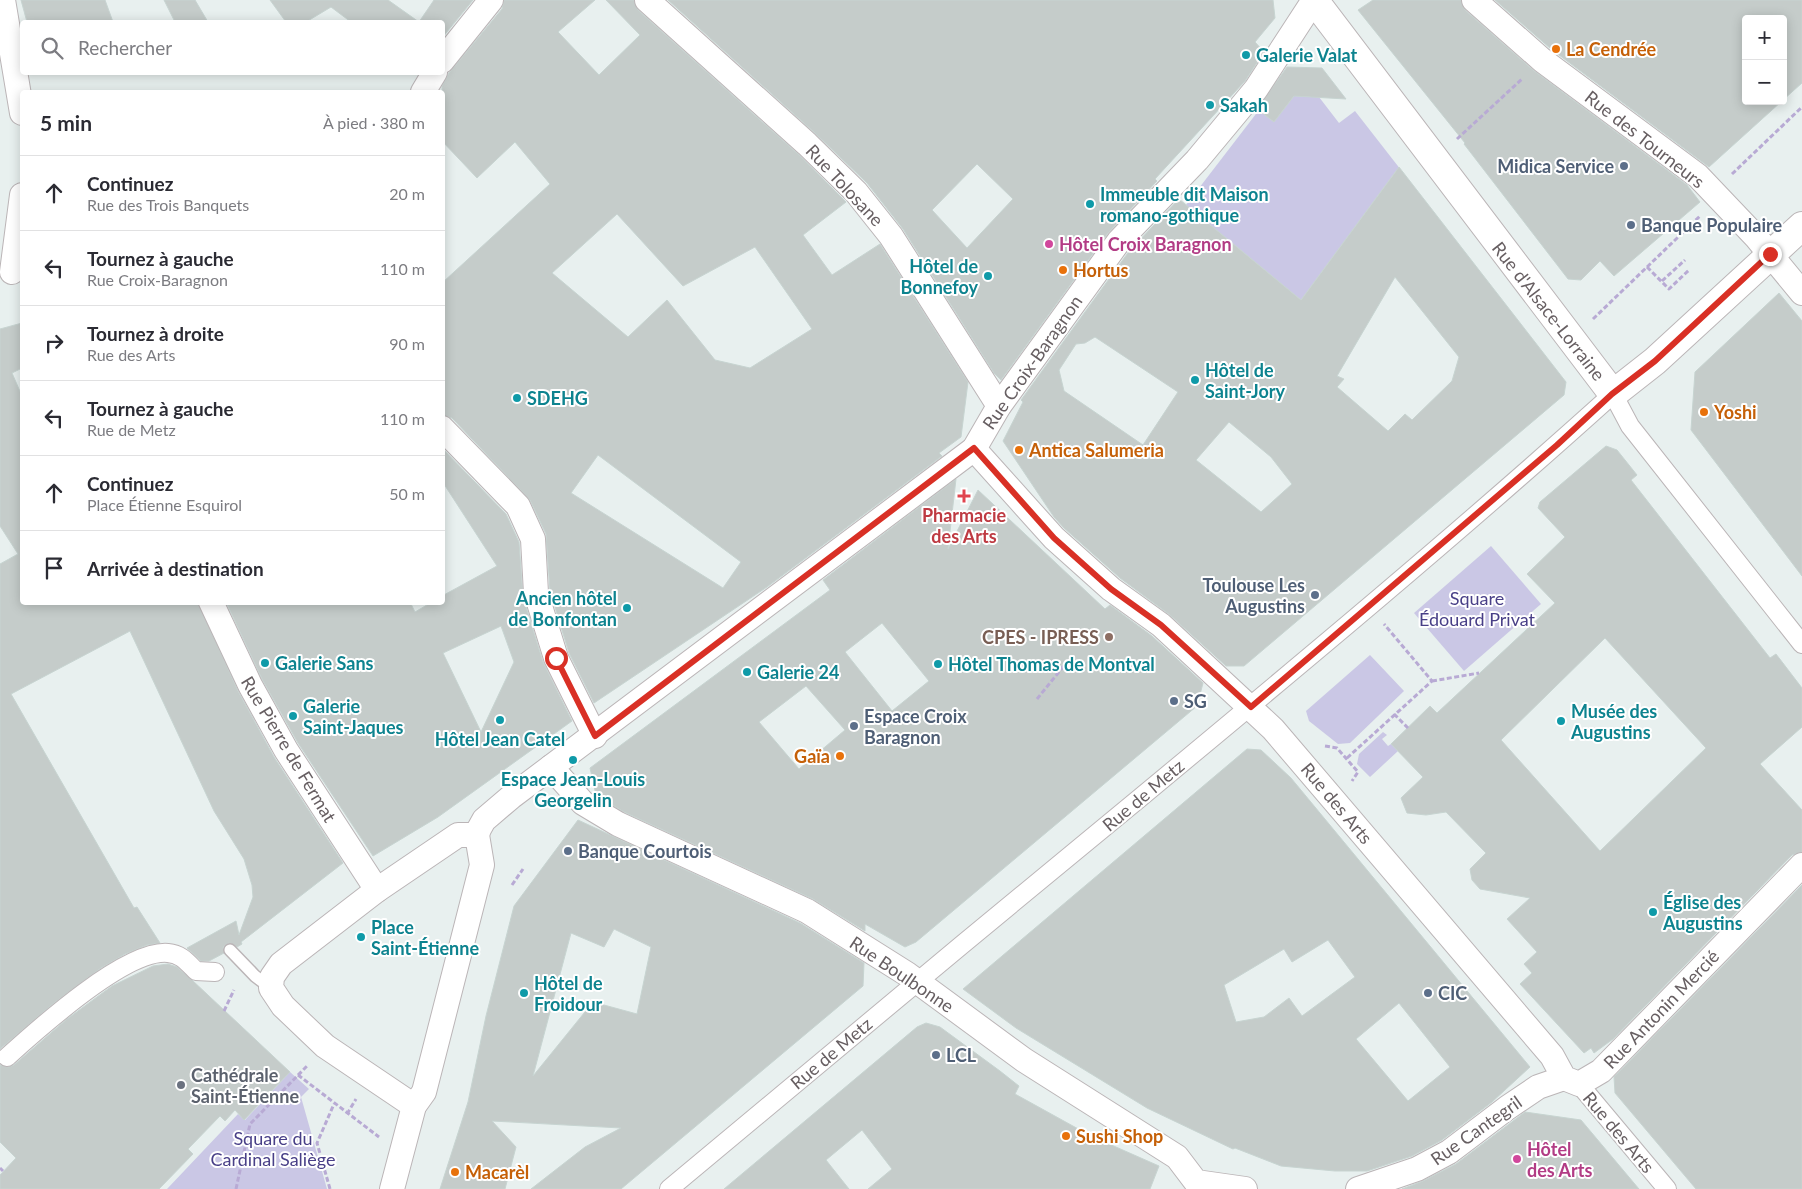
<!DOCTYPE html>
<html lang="fr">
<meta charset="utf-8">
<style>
body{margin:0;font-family:Lato,sans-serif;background:#f7f7f7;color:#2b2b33}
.controls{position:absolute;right:15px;top:15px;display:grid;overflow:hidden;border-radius:5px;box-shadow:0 2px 12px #0003}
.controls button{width:45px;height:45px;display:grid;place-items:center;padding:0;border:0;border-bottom:1px solid #e1e1e2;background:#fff;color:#2b2b33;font:25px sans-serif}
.stop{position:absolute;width:15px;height:15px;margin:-11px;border:4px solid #d93025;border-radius:50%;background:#fff}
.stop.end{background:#d93025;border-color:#fff;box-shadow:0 1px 5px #0008}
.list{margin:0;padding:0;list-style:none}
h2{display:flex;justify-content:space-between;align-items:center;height:65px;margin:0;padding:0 20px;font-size:21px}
h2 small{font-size:16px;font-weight:400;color:#7c7c81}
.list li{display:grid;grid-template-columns:32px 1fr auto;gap:15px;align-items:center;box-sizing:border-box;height:75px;padding:0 20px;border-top:1px solid #e1e1e2}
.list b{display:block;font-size:19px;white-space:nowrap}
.list p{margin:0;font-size:16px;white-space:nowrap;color:#7c7c81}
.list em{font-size:16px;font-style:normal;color:#7c7c81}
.icon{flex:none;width:28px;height:28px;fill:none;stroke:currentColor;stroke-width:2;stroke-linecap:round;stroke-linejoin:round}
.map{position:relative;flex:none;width:1802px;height:1189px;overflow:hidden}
.search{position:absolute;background:#fff;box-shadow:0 2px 12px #0003;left:20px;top:20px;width:425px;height:55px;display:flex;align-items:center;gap:12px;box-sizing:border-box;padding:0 18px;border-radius:5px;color:#7c7c81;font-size:19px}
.panel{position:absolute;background:#fff;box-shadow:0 2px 12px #0003;left:20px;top:90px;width:425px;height:515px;border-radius:5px}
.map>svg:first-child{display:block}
.green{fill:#cac7e5}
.building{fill:#c5ccca;stroke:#c7d4d1;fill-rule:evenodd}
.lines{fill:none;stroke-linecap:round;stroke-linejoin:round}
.service-casing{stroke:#bbb5b7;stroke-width:14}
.pedestrian-casing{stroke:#bbb5b7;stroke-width:20}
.minor-casing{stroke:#bbb5b7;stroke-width:26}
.tertiary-casing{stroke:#bbb5b7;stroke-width:30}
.path{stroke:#b8aad4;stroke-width:3;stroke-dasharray:5 2.5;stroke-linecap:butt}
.service{stroke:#fff;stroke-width:11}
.pedestrian{stroke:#fff;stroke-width:18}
.minor{stroke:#fff;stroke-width:24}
.tertiary{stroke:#fff;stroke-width:28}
.route{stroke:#d93025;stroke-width:6}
.food-dot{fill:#e8710a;stroke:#fff;stroke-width:2}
.culture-dot{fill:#0f9aa8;stroke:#fff;stroke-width:2}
.service-dot{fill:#5c6f8a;stroke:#fff;stroke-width:2}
.hotel-dot{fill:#d1479c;stroke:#fff;stroke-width:2}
.health-dot{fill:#e0444e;stroke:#fff;stroke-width:2}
.education-dot{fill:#8d6e63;stroke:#fff;stroke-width:2}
.worship-dot{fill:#6b7280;stroke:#fff;stroke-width:2}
.labels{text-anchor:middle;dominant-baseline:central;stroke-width:4;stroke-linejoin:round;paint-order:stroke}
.food-label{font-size:18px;font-weight:bold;fill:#c56008;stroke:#fff;text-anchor:start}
.culture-label{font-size:18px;font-weight:bold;fill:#0d838f;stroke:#fff;text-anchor:start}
.street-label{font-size:18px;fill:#675f62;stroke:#fff}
.service-label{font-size:18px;font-weight:bold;fill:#4e5e75;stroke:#fff;text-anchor:start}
.hotel-label{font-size:18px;font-weight:bold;fill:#b23c85;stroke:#fff;text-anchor:start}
.health-label{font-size:18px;font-weight:bold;fill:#be3a42;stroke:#fff}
.park-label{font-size:18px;fill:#483f87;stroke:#fff}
.education-label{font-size:18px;font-weight:bold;fill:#785e54;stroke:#fff;text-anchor:end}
.worship-label{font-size:18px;font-weight:bold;fill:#5b616d;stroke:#fff;text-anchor:start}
</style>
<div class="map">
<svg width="1802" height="1189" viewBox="0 0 1802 1189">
<rect width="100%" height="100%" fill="#e8f0ef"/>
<!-- green -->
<g class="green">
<polygon points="1294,96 1319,97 1339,123 1355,111 1401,170 1396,171 1301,300 1186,205 1259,110 1274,122"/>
<polygon points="1491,546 1541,604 1464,671 1414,613"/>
<polygon points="1370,655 1404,691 1350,743 1338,744 1309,721 1306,711"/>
<polygon points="1383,732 1387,735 1382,739 1388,746 1391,744 1398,751 1370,777 1357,764 1359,754"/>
<polygon points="290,1072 309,1089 301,1097 327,1189 167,1189 238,1114 245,1120"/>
</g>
<!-- building -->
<g class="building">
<polygon points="21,0 105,0 113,22 27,22"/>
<polygon points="164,0 195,0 208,22 175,22"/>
<polygon points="270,0 388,0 419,22 351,22 331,7 306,22 286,22"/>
<polygon points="434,0 473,0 442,38 442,22 419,22"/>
<path d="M504,0H595L558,32L599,75L640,35L606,0H634L638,10L798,154L846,202L803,235L832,275L880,244L968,382L961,437L939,453L942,456L767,587L594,703L569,653L550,591L546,534L530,500L452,418L442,415V283L550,184L515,142L477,178L442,141V86L449,73L502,9ZM617,214L683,286L755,247L812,329L750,368L715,360L667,300L628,337L552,273ZM598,455L741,562L723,588L571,493Z"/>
<path d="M668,0H1273L1275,18L1255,42L1264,52L1245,81L1155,179L1157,181L1108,233L1001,380L994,373L903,229L867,183L816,134ZM977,164L1013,199L967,248L932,210Z"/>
<polygon points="1373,0 1461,0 1465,10 1533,70 1687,185 1700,202 1614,276 1600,261 1581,280 1568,279 1464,144 1465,143 1358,10"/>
<polygon points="1495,0 1802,0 1802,83 1783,100 1783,19 1746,19 1746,101 1782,101 1709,167 1551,49"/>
<polygon points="1287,67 1322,68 1346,99 1294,96 1274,122 1257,109"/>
<path d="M1399,167L1566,382L1564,395L1244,666H1226L1170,615L1120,578L1064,528L1054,517L1003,441L1023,402L1021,400L1130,250L1179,199L1301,300ZM1395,277L1459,357L1452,381L1412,420L1405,414L1388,431L1337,387L1344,379L1337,376ZM1095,337L1178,392L1143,445L1064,391L1059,370L1076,344L1085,343ZM1229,422L1271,457L1292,484L1261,512L1196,460Z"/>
<polygon points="1779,293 1802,321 1802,576 1691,430 1695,372"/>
<polygon points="22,323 22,368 12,373 22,396 22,602 198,602 238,691 274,757 343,863 241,942 242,944 237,947 228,943 223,947 224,953 209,961 201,961 187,948 236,921 239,935 253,897 252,885 244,859 214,811 130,631 11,694 134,908 137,907 160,943 147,945 125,954 101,968 54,1003 0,1049 0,564 18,554 0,526 0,329"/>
<path d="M1606,446L1617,450L1637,475L1631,480L1770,658L1776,654L1802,688V727L1760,764L1802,810V852L1792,855L1613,1039L1594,1053L1591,1048L1584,1053L1520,984L1532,973L1524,964L1537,952L1507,919L1530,898L1480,889L1472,880L1470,869L1486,853L1446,812L1426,815L1407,813L1401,798L1423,777L1391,744L1430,706L1437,713L1555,603L1527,574L1565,537L1538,508L1540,502ZM1605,638L1706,748L1600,851L1501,740Z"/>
<path d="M442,448L506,514L519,542L523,597L543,662L572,721L438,817L373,856L298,743L262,679L226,602H410L415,612L432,602H442V596L497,566L442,481ZM501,626L514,662L481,732L443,653Z"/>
<path d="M956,479L948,549L978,490L1105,609L1110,605L1152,636L1203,683L1197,706L916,942L905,947L865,924V931L813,899L624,812L596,795L590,768L830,590L823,580ZM882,623L929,681L892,711L845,652ZM806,686L845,730L799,769L759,722Z"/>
<path d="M1247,749L1261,750L1291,778L1530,1067L1492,1102L1442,1140L1412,1156L1367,1171H1335L1281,1166L1235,1148L1233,1149L1147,1108L1016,1028L963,989ZM1328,940L1355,977L1302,1016L1289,998L1264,1017L1236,1022L1224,985L1284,949L1292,962ZM1399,1003L1450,1067L1408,1101L1356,1039Z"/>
<path d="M578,820L800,923L864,963L863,986L621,1189H531L585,1147L621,1128L492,1121L516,1147L505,1189H440L468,1102L486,1016L514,906ZM614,929L651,947L637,1014L593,1002L533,1076L571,933L604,947Z"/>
<polygon points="1802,885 1802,1189 1696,1189 1615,1093 1614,1077"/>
<polygon points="168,964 177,967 192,980 290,1072 244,1120 235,1110 225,1121 220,1116 188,1149 193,1154 159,1189 0,1189 0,1175 16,1158 0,1142 0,1065 9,1067 14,1065 67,1019 112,986 153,966"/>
<polygon points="926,1023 940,1027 1000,1071 1019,1086 1015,1094 1091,1136 1159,1166 1150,1189 868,1189 892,1169 862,1130 826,1160 849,1189 724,1189 917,1027"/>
<polygon points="1525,1112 1581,1120 1639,1189 1402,1189 1423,1181 1456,1164"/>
</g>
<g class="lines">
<!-- service casing -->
<g class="service-casing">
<polyline id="service" points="230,950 255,976 271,988"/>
</g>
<!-- pedestrian casing -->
<g class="pedestrian-casing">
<g id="pedestrian">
<path d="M7,1057C38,1029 126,949 168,953C181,954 187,962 196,971L215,972"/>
<polyline points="1579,1084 1667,1189"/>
<path d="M669,1189C826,1057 983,927 1141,797C1300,665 1459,533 1613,394L1630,426L1802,644"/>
</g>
</g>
<!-- minor casing -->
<g class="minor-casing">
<g id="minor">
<polyline points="3,0 22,113"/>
<polyline points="647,0 807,144 856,192 891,236 999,406"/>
<polyline points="1474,0 1542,60 1698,176 1756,237 1802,293"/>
<polyline points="442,61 491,0"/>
<polyline points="423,92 435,72"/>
<polyline points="12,272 22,195"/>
<polyline points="442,428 518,506 533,539 536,593 556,658 595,736"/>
<polyline points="974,449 1054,538 1111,589 1161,625 1273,729 1552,1056 1564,1078 1579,1084 1601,1071 1802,865"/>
<polyline points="211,602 250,685 286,750 377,890"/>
<polyline points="551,767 583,803 618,824 807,911 907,974 1024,1060 1177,1157 1196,1182 1245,1189"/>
<polyline points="414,1106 325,1046 283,1006 271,988 272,977 281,964 377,890 458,835 477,835"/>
<polyline points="392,1189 414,1106 424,1092 482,865 477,835 479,829 484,820 511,797 974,449 999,406 1119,241 1197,160 1256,89 1314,0"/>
<polyline points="1358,1189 1417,1169 1449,1152 1507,1108 1538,1087 1564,1078"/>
</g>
</g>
<!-- tertiary casing -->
<g class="tertiary-casing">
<polyline id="tertiary" points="1314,0 1613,394 1655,361 1802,226"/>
</g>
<!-- path -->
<g class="path">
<polyline points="1457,139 1522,79"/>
<polyline points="1732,174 1802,107"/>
<polyline points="1647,267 1669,289 1689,270"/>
<polyline points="1662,281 1685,260"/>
<polyline points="1593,319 1700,216"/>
<polyline points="1432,681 1479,673"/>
<polyline points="1037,699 1071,657"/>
<polyline points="1394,714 1408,728"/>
<polyline points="1325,746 1337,748 1358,772 1352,781"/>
<polyline points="1347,758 1432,681 1384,624"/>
<polyline points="512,885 523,869"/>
<polyline points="224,1011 234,990"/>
<polyline points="298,1075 379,1137"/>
<polyline points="347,1114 356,1099"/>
<polyline points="0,1168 3,1171"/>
<polyline points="236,1189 250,1124 308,1065"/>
<polyline points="330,1189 317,1143 334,1104"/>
</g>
<!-- service -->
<use href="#service" class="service"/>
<!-- pedestrian -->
<use href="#pedestrian" class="pedestrian"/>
<!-- minor -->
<use href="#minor" class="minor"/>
<!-- tertiary -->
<use href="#tertiary" class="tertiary"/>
</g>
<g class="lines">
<!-- route -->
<polyline class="route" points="556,658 595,736 974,448 1054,538 1111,589 1161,625 1251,707 1557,445 1612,394 1655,361 1770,254"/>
</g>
<!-- markers -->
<g class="food-dot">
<circle cx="1556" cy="49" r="5"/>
<circle cx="1063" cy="270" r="5"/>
<circle cx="1704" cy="412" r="5"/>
<circle cx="1019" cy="450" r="5"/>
<circle cx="840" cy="756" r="5"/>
<circle cx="1066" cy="1136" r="5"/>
<circle cx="455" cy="1172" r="5"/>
</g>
<g class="culture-dot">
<circle cx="1246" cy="55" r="5"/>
<circle cx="1210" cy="105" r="5"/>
<circle cx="1090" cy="204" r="5"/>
<circle cx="988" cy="276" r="5"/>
<circle cx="1195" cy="380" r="5"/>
<circle cx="517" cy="398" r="5"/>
<circle cx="627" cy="608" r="5"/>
<circle cx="265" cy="663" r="5"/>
<circle cx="938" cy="664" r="5"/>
<circle cx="747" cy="672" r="5"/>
<circle cx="293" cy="716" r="5"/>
<circle cx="500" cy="720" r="5"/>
<circle cx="1561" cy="721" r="5"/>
<circle cx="573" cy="760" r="5"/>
<circle cx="1653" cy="912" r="5"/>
<circle cx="361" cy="937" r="5"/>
<circle cx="524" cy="993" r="5"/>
</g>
<g class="service-dot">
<circle cx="1624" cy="166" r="5"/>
<circle cx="1631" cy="225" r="5"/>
<circle cx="1315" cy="595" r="5"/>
<circle cx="1174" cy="701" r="5"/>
<circle cx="854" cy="726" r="5"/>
<circle cx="568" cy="851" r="5"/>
<circle cx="1428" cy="993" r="5"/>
<circle cx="936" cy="1055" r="5"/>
</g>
<g class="hotel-dot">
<circle cx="1049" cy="244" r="5"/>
<circle cx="1517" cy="1159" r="5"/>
</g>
<path class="health-dot" d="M961.5 488.5h5v5h5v5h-5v5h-5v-5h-5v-5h5z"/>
<circle class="education-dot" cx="1109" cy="637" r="5"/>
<circle class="worship-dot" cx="181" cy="1085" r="5"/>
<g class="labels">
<!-- food labels -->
<g class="food-label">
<text x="1566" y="49">La Cendrée</text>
<text x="1073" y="270">Hortus</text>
<text x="1714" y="412">Yoshi</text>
<text x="1029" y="450">Antica Salumeria</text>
<text x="830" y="756" text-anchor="end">Gaïa</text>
<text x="1076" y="1136">Sushi Shop</text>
<text x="465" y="1172">Macarèl</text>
</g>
<!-- culture labels -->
<g class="culture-label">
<text x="1256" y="55">Galerie Valat</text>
<text x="1220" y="105">Sakah</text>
<text x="1100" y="194">Immeuble dit Maison<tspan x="1100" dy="21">romano-gothique</tspan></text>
<text x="978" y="266" text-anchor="end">Hôtel de<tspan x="978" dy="21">Bonnefoy</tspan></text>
<text x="1205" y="370">Hôtel de<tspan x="1205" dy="21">Saint-Jory</tspan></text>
<text x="527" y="398">SDEHG</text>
<text x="617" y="598" text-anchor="end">Ancien hôtel<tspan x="617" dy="21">de Bonfontan</tspan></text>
<text x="275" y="663">Galerie Sans</text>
<text x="948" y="664">Hôtel Thomas de Montval</text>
<text x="757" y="672">Galerie 24</text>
<text x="303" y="706">Galerie<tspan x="303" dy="21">Saint-Jaques</tspan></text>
<text x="1571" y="711">Musée des<tspan x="1571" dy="21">Augustins</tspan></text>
<text x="500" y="739" text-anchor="middle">Hôtel Jean Catel</text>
<text x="573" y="779" text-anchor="middle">Espace Jean-Louis<tspan x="573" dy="21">Georgelin</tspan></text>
<text x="1663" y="902">Église des<tspan x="1663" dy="21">Augustins</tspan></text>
<text x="371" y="927">Place<tspan x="371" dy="21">Saint-Étienne</tspan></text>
<text x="534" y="983">Hôtel de<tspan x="534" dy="21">Froidour</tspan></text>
</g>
<!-- street labels -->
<g class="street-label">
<text transform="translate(1645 139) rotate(38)">Rue des Tourneurs</text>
<text transform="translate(845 185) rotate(47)">Rue Tolosane</text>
<text transform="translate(1549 311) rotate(52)">Rue d'Alsace-Lorraine</text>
<text transform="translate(1032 362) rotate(-55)">Rue Croix-Baragnon</text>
<text transform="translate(289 749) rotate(59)">Rue Pierre de Fermat</text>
<text transform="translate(1143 795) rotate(-40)">Rue de Metz</text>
<text transform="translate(1337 803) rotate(50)">Rue des Arts</text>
<text transform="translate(902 974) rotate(34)">Rue Boulbonne</text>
<text transform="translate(1661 1009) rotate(-46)">Rue Antonin Mercié</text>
<text transform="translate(831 1053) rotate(-40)">Rue de Metz</text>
<text transform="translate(1476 1130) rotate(-35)">Rue Cantegril</text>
<text transform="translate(1619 1132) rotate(50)">Rue des Arts</text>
</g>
<!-- service labels -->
<g class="service-label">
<text x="1614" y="166" text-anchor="end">Midica Service</text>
<text x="1641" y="225">Banque Populaire</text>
<text x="1305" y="585" text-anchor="end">Toulouse Les<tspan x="1305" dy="21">Augustins</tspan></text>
<text x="1184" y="701">SG</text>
<text x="864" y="716">Espace Croix<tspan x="864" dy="21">Baragnon</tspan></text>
<text x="578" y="851">Banque Courtois</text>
<text x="1438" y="993">CIC</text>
<text x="946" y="1055">LCL</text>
</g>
<!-- hotel labels -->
<g class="hotel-label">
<text x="1059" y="244">Hôtel Croix Baragnon</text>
<text x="1527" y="1149">Hôtel<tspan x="1527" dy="21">des Arts</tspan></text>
</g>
<!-- health labels -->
<g class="health-label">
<text x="964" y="515">Pharmacie<tspan x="964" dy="21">des Arts</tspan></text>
</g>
<!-- park labels -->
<g class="park-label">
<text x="1477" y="598">Square<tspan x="1477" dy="21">Édouard Privat</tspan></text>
<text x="273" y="1138">Square du<tspan x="273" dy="21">Cardinal Saliège</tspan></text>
</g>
<!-- education labels -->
<g class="education-label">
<text x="1099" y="637">CPES - IPRESS</text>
</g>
<!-- worship labels -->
<g class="worship-label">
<text x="191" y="1075">Cathédrale<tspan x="191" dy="21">Saint-Étienne</tspan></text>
</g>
</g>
</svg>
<div class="controls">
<button>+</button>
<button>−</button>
</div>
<div class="stop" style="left:556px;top:658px"></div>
<div class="stop end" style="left:1770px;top:254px"></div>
<div class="search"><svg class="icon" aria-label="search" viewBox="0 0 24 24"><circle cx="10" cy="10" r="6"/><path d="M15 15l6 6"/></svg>Rechercher</div>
<section class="panel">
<h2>5 min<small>À pied · 380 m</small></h2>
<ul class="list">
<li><svg class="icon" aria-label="ahead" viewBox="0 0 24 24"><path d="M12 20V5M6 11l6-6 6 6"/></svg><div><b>Continuez</b><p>Rue des Trois Banquets</p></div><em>20 m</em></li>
<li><svg class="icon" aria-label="left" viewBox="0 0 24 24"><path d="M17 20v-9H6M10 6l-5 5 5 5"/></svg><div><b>Tournez à gauche</b><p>Rue Croix-Baragnon</p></div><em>110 m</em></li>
<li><svg class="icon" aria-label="right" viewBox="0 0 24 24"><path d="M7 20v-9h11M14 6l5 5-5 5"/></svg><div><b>Tournez à droite</b><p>Rue des Arts</p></div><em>90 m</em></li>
<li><svg class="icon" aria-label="left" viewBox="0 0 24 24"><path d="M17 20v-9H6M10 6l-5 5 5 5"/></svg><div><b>Tournez à gauche</b><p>Rue de Metz</p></div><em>110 m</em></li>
<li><svg class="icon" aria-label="ahead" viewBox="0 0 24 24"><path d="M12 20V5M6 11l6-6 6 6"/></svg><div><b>Continuez</b><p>Place Étienne Esquirol</p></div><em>50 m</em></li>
<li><svg class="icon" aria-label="arrive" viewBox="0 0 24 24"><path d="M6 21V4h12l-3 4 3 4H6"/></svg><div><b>Arrivée à destination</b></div></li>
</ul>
</section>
</div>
